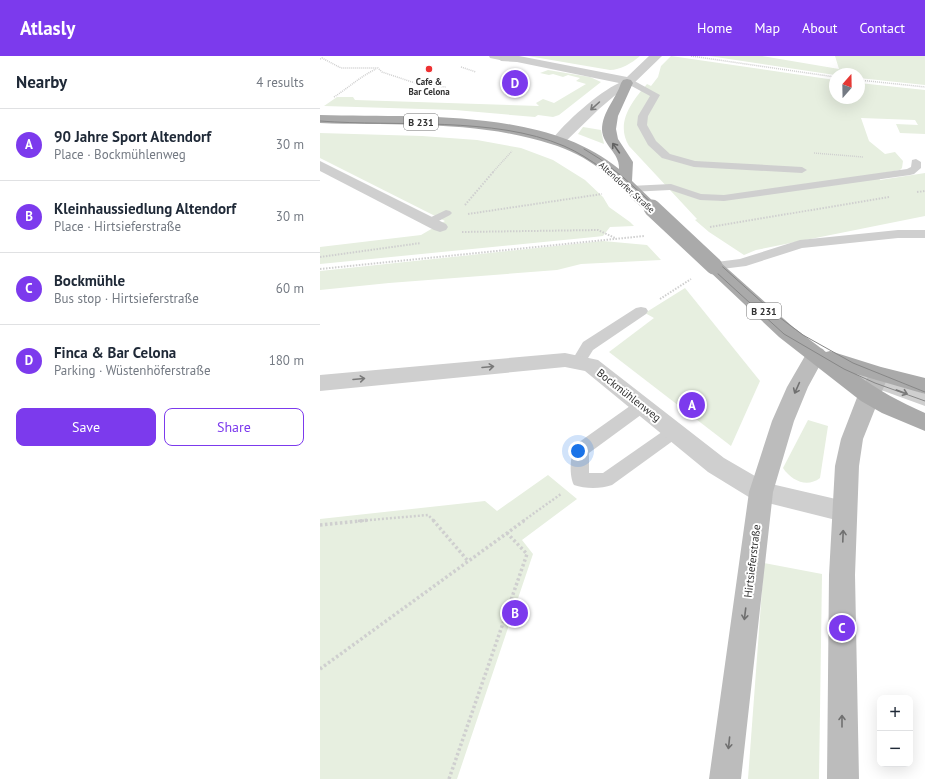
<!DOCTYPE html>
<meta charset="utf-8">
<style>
body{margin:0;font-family:"PT Sans",sans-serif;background:#f6f6f7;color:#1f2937}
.controls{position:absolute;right:12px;bottom:12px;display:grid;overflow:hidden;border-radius:8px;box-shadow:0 4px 16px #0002}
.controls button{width:36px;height:36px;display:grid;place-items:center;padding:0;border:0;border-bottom:1px solid #e0e1e3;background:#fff;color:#1f2937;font:20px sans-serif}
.compass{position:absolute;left:509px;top:12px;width:36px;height:36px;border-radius:50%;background:#fff;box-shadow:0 4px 16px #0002;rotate:20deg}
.you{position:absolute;left:258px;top:395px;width:14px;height:14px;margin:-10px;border:3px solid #fff;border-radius:50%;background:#1a73e8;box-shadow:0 0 0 6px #1a73e833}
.badge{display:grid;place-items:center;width:26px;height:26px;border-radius:50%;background:#7c3aed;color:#fff;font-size:13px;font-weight:700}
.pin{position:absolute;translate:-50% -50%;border:2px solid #fff;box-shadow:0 1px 4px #0006}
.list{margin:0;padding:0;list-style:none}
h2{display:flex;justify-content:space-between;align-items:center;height:52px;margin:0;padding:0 16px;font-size:17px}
h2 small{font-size:13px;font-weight:400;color:#747a83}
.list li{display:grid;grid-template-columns:26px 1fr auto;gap:12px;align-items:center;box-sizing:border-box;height:72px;padding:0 16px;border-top:1px solid #e0e1e3}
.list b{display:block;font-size:15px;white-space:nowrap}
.list p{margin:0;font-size:13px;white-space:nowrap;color:#747a83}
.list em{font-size:13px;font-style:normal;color:#747a83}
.actions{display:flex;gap:8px;padding:12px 16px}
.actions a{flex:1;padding:9px 0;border:1px solid #7c3aed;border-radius:8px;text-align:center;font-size:14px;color:#7c3aed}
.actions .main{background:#7c3aed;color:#fff}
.map{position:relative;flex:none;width:605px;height:723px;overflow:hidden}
header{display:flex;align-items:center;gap:24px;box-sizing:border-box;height:56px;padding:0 20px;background:#7c3aed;color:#fff}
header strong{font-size:19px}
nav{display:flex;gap:22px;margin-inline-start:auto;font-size:14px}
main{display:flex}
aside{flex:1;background:#fff}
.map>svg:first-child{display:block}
.green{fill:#e7efe0}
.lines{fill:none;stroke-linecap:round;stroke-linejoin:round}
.path-far3{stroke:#cfcfcf;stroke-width:1.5;stroke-dasharray:1 1;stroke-linecap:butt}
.path-far2{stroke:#cfcfcf;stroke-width:2;stroke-dasharray:1.5 1.5;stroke-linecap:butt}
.path-far1{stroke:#cfcfcf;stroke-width:2.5;stroke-dasharray:2 2;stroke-linecap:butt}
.path{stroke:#cfcfcf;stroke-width:3.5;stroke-dasharray:2.5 2.5;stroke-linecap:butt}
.service{fill:#cfcfcf;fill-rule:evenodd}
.minor{fill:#cfcfcf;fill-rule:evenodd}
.secondary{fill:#bcbcbc;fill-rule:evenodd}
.primary{fill:#aaa;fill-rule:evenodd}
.tram{stroke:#878787;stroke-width:1}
.primary-bridge{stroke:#aaa;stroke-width:17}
.oneway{stroke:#797979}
.oneway2{stroke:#626262}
.oneway3{stroke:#707070}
.poi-dot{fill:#ed3132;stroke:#fff;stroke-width:1.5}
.labels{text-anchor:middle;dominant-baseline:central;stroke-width:4;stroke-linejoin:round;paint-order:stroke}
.far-poi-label{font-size:9px;font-weight:bold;fill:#323232;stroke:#fff}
.far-street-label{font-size:9px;fill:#323232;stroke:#fff}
.shield{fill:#fff;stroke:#707070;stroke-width:1}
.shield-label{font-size:10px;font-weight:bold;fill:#323232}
.street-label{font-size:11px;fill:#323232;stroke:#fff}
</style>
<header>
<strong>Atlasly</strong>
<nav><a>Home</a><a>Map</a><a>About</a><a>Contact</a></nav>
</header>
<main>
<aside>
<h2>Nearby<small>4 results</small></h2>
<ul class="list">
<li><span class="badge">A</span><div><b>90 Jahre Sport Altendorf</b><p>Place · Bockmühlenweg</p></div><em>30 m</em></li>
<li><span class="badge">B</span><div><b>Kleinhaussiedlung Altendorf</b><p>Place · Hirtsieferstraße</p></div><em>30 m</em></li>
<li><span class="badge">C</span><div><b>Bockmühle</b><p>Bus stop · Hirtsieferstraße</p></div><em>60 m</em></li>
<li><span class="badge">D</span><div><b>Finca &amp; Bar Celona</b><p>Parking · Wüstenhöferstraße</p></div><em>180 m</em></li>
</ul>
<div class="actions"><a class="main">Save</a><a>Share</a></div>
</aside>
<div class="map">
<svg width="605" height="723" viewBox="0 0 605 723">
<rect width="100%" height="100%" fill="#fff"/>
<!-- green -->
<g class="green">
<path d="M208,0H320C312,7 300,14 290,14Z"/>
<path d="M351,0L515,24V42H539V27L605,34V78L580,77L576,68L598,69L595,64L541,62L549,85L565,98L575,96L583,105L582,112L580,114L558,118L560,124L605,117V160L436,194L424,199L389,176L375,164L377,163L309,90C295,67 312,45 327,28L331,30L338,21L341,10Z"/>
<polygon points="389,0 442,0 519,13 515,0 605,0 605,29 539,22 539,18 515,19"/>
<polygon points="228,14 270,21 281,26 239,59 233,61 218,59 215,61 135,54 4,50 17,41 33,41 35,44 219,50 216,47 223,43 234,47 266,28 256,25 260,22 248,19 243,21 233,18 229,19 220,17"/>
<polygon points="263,71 281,74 284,88 258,78"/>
<polygon points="0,77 102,80 157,84 201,92 233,104 265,124 283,141 289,151 310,166 314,170 290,171 283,180 274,181 0,208 0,191 101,179 125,165 0,102"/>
<polygon points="283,185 327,189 341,204 261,208 237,214 69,227 0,234 0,215"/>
<polygon points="365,232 440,325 411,390 289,296 334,262 325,257"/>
<path d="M488,364L508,370L500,422C487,432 472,425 463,412Z"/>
<polygon points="228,419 257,443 202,484 213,498 137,723 0,723 0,463 165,445 177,455"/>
<polygon points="444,507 502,518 499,723 428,723"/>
</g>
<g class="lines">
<!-- path-far3 -->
<g class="path-far3">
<polyline points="371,0 515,21"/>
<polyline points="0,3 2,2 21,12 58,12 62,16 101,29 126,31"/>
<polyline points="141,11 156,16"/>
<polyline points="539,24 605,31"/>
<path d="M14,41C28,32 41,20 56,13"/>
<polyline points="494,97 543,101"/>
<polyline points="173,116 192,95"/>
</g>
<!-- path-far2 -->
<g class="path-far2">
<polyline points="597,136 605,135"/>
<polyline points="145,149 174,115"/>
<polyline points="148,158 282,138"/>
<polyline points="390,171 569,141"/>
<polyline points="142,176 278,174 295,182"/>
<polyline points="0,201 101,187"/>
<polyline points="0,213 324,180"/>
<polyline points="340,243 371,223"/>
</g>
<!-- path-far1 -->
<g class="path-far1">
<polyline points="38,465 108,459 114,465"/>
<polyline points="203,465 241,438"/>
</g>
<!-- path -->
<g class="path">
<polyline points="113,464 148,505"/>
<polyline points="0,469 49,464"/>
<polyline points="0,613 205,464"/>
<polyline points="129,723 207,498 187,477"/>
</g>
<!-- service -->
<g class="service">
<polygon points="169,0 183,0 189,3 185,5 170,2"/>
<polygon points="309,22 340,39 328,60 327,69 336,85 350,98 375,105 482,111 487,114 482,117 374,111 342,102 328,89 317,69 318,60 330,40 306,27 305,25"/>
<polygon points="596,103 601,106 601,112 594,118 590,119 404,145 380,144 350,134 310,136 304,133 310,130 351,128 381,138 404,139 587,113 591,111 592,104"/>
<polygon points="126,154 130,155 132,157 130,159 113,168 105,168 103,166 105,164"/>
<polygon points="578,174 605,174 605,182 578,182 482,192 426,210 394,214 389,213 388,210 389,207 420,203 480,184"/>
<polygon points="321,251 326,252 328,255 326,258 273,294 263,310 258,311 253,310 251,306 263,286 316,252"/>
<polygon points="518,304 560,322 605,338 605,350 550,330 513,313 511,309 513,305"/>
<path d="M323,343L329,345L331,349L329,353L269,397V417H283L349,371L355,369L361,371L363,375L361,379L292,429C281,433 265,433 254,429C249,420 250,399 255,389L317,345Z"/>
</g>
<!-- minor -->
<g class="minor">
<path d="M199,0L307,21L329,0H342L311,30L299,36L279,53L243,88L238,89L233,88L231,85C244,67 279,36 299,27L197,6L181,5L179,3L183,0Z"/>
<polygon points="0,105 126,168 128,171 126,174 120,176 114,174 0,115"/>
<polygon points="245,297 278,304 404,402 447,427 533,447 536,455 533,463 524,466 432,443 388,416 265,315 245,311 0,335 0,319"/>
</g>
<!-- secondary -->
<g class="secondary">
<polygon points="496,291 503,293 506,298 488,331 474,365 453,436 421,723 389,723 429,436 452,365 467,331 489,293"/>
<polygon points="559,311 566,313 569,318 543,383 539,410 535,519 539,723 507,723 509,519 515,410 521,383 538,339 552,313"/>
</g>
<!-- primary -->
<g class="primary">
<path d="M307,23L311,24L313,27L298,60L296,73L298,83L313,106L312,125L340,152L338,155C323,159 312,141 302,132C299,131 285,116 280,113C266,102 248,93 231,88C157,64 77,70 0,67V59C92,62 224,51 299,113C300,97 283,90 282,74C282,56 296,43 301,27L303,24Z"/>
<path d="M394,205L400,206L473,271L506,296L510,295L561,311L605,322V338L536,318C558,334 580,346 605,357V375L562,357L541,345L459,281L388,214L385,210L388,206Z"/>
</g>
<!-- tram -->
<g class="tram">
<path d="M0,65C76,71 174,60 244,90C258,96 270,104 283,113L464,278L524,313L555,327L605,345"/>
<polyline points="264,93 280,103 304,122 455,258 483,279 533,307 605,336"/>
</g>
<!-- primary-bridge -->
<polyline class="primary-bridge" points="332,152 394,210"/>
</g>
<!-- one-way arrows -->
<defs><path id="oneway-shaft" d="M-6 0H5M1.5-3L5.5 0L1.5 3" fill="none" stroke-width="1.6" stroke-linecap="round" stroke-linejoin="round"/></defs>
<g class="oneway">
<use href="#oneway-shaft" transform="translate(275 50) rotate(138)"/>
<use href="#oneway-shaft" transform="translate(168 311) rotate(-5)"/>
<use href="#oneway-shaft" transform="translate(39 323) rotate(-5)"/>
<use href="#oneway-shaft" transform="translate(582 336) rotate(20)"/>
</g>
<use class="oneway2" href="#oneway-shaft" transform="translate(296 92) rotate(-125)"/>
<g class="oneway3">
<use href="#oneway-shaft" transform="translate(477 332) rotate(114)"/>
<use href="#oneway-shaft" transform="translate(523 480) rotate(-88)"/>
<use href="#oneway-shaft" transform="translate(425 558) rotate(97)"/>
<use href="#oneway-shaft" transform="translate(522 665) rotate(-90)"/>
<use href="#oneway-shaft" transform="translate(409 687) rotate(96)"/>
</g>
<!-- markers -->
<circle class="poi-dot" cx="109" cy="13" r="4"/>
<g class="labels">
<!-- far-poi labels -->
<g class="far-poi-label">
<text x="109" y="25">Cafe &amp;<tspan x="109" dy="10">Bar Celona</tspan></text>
</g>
<!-- far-street labels -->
<g class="far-street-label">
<text transform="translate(307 131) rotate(42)">Altendorfer Straße</text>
</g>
<!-- shield labels -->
<g class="shield">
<rect x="84" y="58" width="34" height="16" rx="3"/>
<rect x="427" y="247" width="34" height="16" rx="3"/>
</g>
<g class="shield-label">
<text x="101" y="66">B 231</text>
<text x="444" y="255">B 231</text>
</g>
<!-- street labels -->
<g class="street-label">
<text transform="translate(309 339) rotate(38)">Bockmühlenweg</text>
<text transform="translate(432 505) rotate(-83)">Hirtsieferstraße</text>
</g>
</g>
</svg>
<div class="controls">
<button>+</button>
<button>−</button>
</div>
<svg class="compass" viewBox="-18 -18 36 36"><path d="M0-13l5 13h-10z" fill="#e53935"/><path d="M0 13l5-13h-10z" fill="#747a83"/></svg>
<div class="you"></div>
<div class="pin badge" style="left:372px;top:349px">A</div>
<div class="pin badge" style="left:195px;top:557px">B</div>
<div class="pin badge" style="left:522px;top:572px">C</div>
<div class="pin badge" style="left:195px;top:27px">D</div>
</div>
</main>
